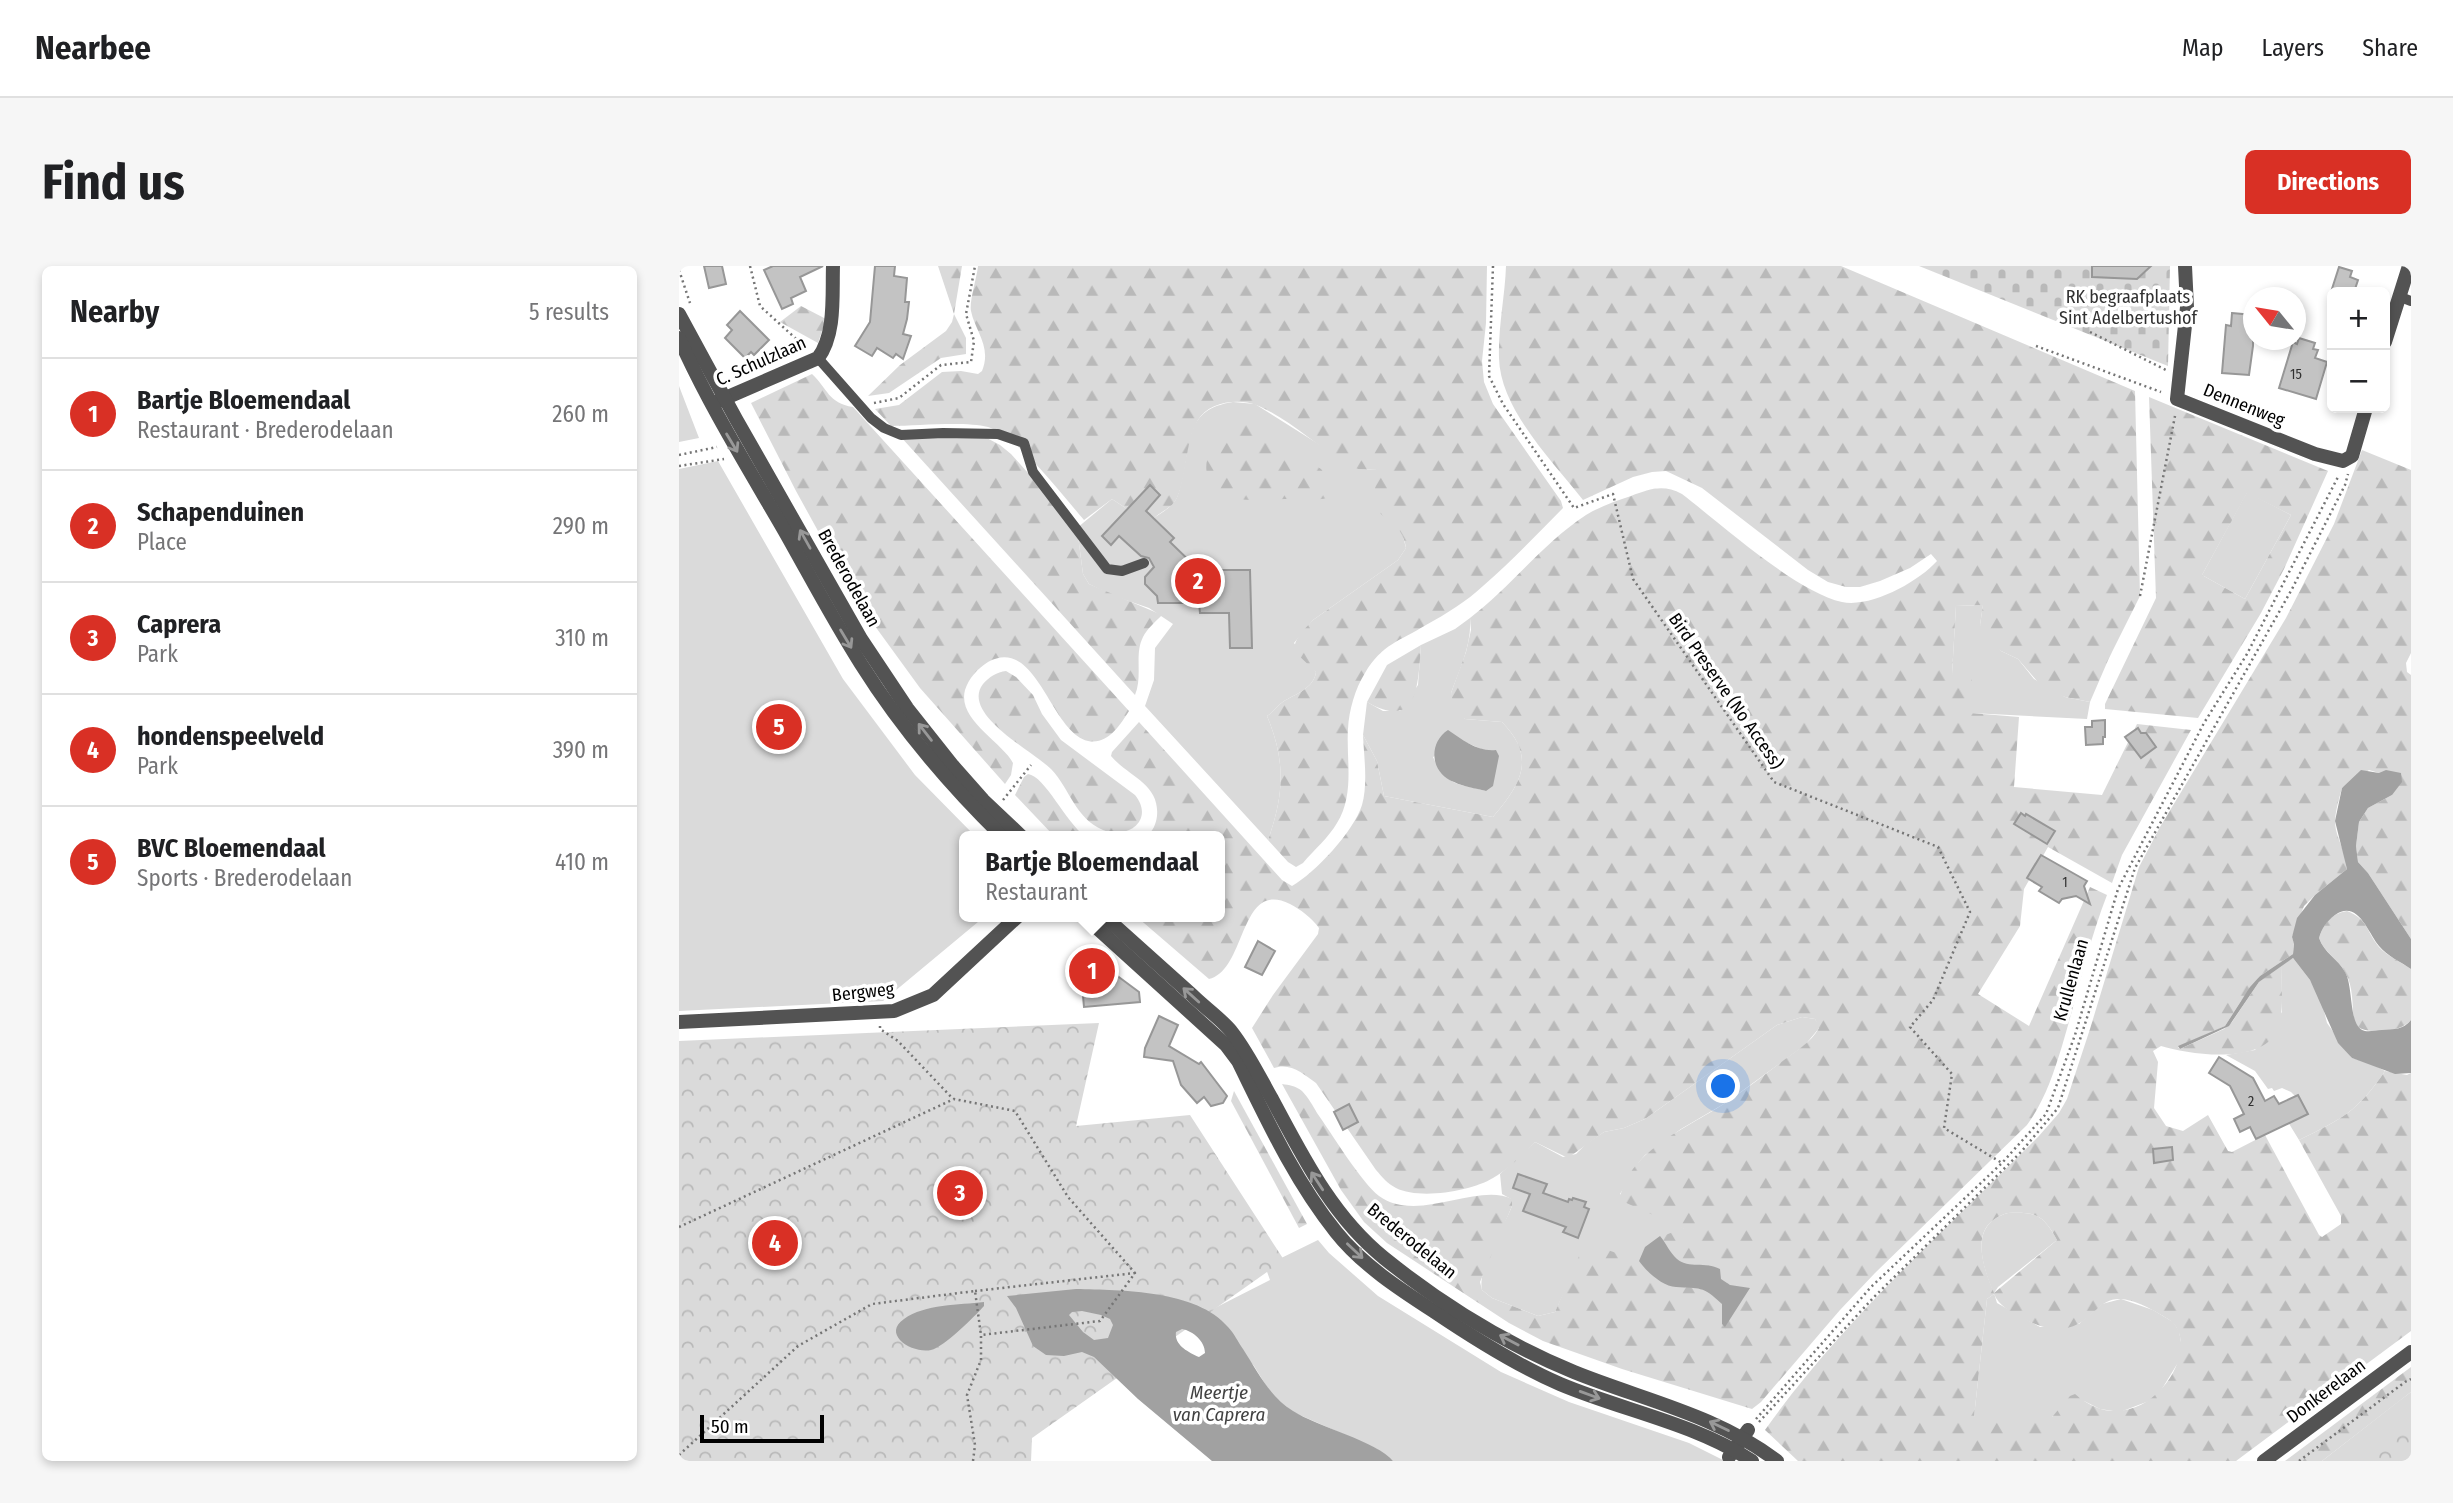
<!DOCTYPE html>
<meta charset="utf-8">
<style>
body{margin:0;font-family:"Fira Sans Condensed",sans-serif;background:#f6f6f6;color:#202124}
.controls{position:absolute;right:21px;top:21px;display:grid;overflow:hidden;border-radius:10px;box-shadow:0 4px 10px #0003}
.controls button{width:63px;height:63px;display:grid;place-items:center;padding:0;border:0;border-bottom:2px solid #e0e0e0;background:#fff;color:#202124;font:35px sans-serif}
.compass{position:absolute;left:1564px;top:21px;width:63px;height:63px;border-radius:50%;background:#fff;box-shadow:0 4px 10px #0003;rotate:300deg}
.scale{position:absolute;left:21px;bottom:18px;width:124px;box-sizing:border-box;padding-left:7px;border:4px solid #000;border-top:0;font-size:19px;line-height:24px;white-space:nowrap;color:#000;-webkit-text-stroke:5px #fff;paint-order:stroke}
.you{position:absolute;left:1045px;top:821px;width:24px;height:24px;margin:-18px;border:5px solid #fff;border-radius:50%;background:#1a73e8;box-shadow:0 0 0 10px #1a73e833}
.badge{display:grid;place-items:center;width:46px;height:46px;border-radius:50%;background:#d93025;color:#fff;font-size:23px;font-weight:700}
.pin{position:absolute;translate:-50% -50%;border:4px solid #fff;box-shadow:0 2px 7px #0006}
.popup{position:absolute;left:280px;top:565px;width:266px;height:91px;box-sizing:border-box;display:grid;place-content:center;border-radius:10px;background:#fff;filter:drop-shadow(0 2px 5px #0005);font-size:23px;white-space:nowrap;color:#757577}
.popup b{font-size:26px;color:#202124}
.popup::after{content:'';position:absolute;left:50%;top:100%;margin-left:-14px;border:14px solid transparent;border-top-color:#fff}
.list{margin:0;padding:0;list-style:none}
h2{display:flex;justify-content:space-between;align-items:center;height:91px;margin:0;padding:0 28px;font-size:30px}
h2 small{font-size:23px;font-weight:400;color:#757577}
.list li{display:grid;grid-template-columns:46px 1fr auto;gap:21px;align-items:center;box-sizing:border-box;height:112px;padding:0 28px;border-top:2px solid #e0e0e0}
.list b{display:block;font-size:26px;white-space:nowrap}
.list p{margin:0;font-size:23px;white-space:nowrap;color:#757577}
.list em{font-size:23px;font-style:normal;color:#757577}
.map{position:relative;flex:none;width:1732px;height:1195px;overflow:hidden;border-radius:10px}
header{display:flex;align-items:center;gap:42px;box-sizing:border-box;height:98px;padding:0 35px;background:#fff;border-bottom:2px solid #e0e0e0}
header strong{font-size:33px}
nav{display:flex;gap:38px;margin-inline-start:auto;font-size:24px}
.intro{display:flex;align-items:center;justify-content:space-between;box-sizing:border-box;height:168px;padding:0 42px}
h1{margin:0;font-size:49px}
.button{padding:18px 32px;border-radius:10px;background:#d93025;color:#fff;font-size:24px;font-weight:700}
main{display:flex;gap:42px;padding:0 42px}
aside{flex:1;background:#fff;border-radius:10px;box-shadow:0 4px 10px #0003}
.map>svg:first-child{display:block}
.grass{fill:#dadada;fill-rule:evenodd}
.forest{fill:url(#forest-firs);fill-rule:evenodd}
.cemetery{fill:url(#cemetery-stones)}
.park{fill:url(#park-crowns)}
.water{fill:#a1a1a1;fill-rule:evenodd}
.building{fill:#c3c3c3;stroke:#979797;stroke-width:2}
.lines{fill:none;stroke-linecap:round;stroke-linejoin:round}
.path{stroke:#757575;stroke-width:2.5;stroke-dasharray:2 3.5;stroke-linecap:butt}
.service{stroke:#535353;stroke-width:10}
.minor{stroke:#535353;stroke-width:14}
.tertiary{stroke:#535353;stroke-width:14}
.oneway{stroke:#989898}
.labels{text-anchor:middle;dominant-baseline:central;stroke-width:7;stroke-linejoin:round;paint-order:stroke}
.number-label{font-size:14px;fill:#313131}
.park-label{font-size:18px;fill:#313131;stroke:#fff}
.street-label{font-size:18px;fill:#000;stroke:#fff}
.water-label{font-size:19px;font-style:italic;fill:#424242;stroke:#fff}
</style>
<header>
<strong>Nearbee</strong>
<nav><a>Map</a><a>Layers</a><a>Share</a></nav>
</header>
<div class="intro"><h1>Find us</h1><a class="button">Directions</a></div>
<main>
<aside>
<h2>Nearby<small>5 results</small></h2>
<ul class="list">
<li><span class="badge">1</span><div><b>Bartje Bloemendaal</b><p>Restaurant · Brederodelaan</p></div><em>260 m</em></li>
<li><span class="badge">2</span><div><b>Schapenduinen</b><p>Place</p></div><em>290 m</em></li>
<li><span class="badge">3</span><div><b>Caprera</b><p>Park</p></div><em>310 m</em></li>
<li><span class="badge">4</span><div><b>hondenspeelveld</b><p>Park</p></div><em>390 m</em></li>
<li><span class="badge">5</span><div><b>BVC Bloemendaal</b><p>Sports · Brederodelaan</p></div><em>410 m</em></li>
</ul>
</aside>
<div class="map">
<svg width="1732" height="1195" viewBox="0 0 1732 1195">
<defs>
<pattern id="forest-firs" width="22" height="20" patternUnits="userSpaceOnUse" patternTransform="scale(1.75)"><rect width="22" height="20" fill="#dadada"/><path d="M5 1l3.5 6h-7zM16 11l3.5 6h-7z" fill="#b9b9b9"/></pattern>
<pattern id="cemetery-stones" width="16" height="16" patternUnits="userSpaceOnUse" patternTransform="scale(1.75)"><rect width="16" height="16" fill="#dadada"/><path d="M2 7V4a2 2 0 0 1 4 0v3zM10 15v-3a2 2 0 0 1 4 0v3z" fill="#b9b9b9"/></pattern>
<pattern id="park-crowns" width="20" height="18" patternUnits="userSpaceOnUse" patternTransform="scale(1.75)"><rect width="20" height="18" fill="#dadada"/><path d="M2 6a3 3 0 1 1 6 0M12 15a3 3 0 1 1 6 0" fill="none" stroke="#b9b9b9"/></pattern>
</defs>
<rect width="100%" height="100%" fill="#fff"/>
<!-- grass -->
<g class="grass">
<polygon points="0,120 20,172 0,176"/>
<path d="M554,136L576,138L679,203L699,204L700,245L722,263L727,282L719,294L634,354L615,377L637,406C635,422 617,428 605,435C599,439 594,446 588,450C607,495 605,529 589,574L466,440L475,414L476,382L494,358L470,342L435,330L410,318L404,308L398,262L433,233L448,243L475,252C482,247 491,242 496,235C500,229 501,221 503,214C512,176 506,143 554,136Z"/>
<polygon points="39,195 164,413 236,509 296,570 285,570 285,651 305,651 204,735 0,745 0,203"/>
<polygon points="1568,226 1612,249 1566,333 1523,309"/>
<polygon points="1304,339 1301,359 1322,385 1339,393 1355,413 1386,431 1411,436 1408,453 1292,447 1273,408 1277,340"/>
<path d="M791,352C793,378 781,403 772,427L786,453L823,456C858,492 842,518 814,551L705,530L698,495L684,469L688,436L704,445H721L739,419L742,379L776,363ZM786,476L807,485V525C778,517 768,521 754,491Z"/>
<path d="M1614,692L1631,714L1643,737L1648,757L1673,792L1693,798L1706,805C1679,845 1663,853 1620,874L1606,851L1617,831L1612,826L1603,822L1595,825L1593,822L1589,823L1576,805L1547,789L1576,784L1603,746L1602,699Z"/>
<path d="M1123,751L1136,753L1141,761L1126,779L1048,836L1002,863L966,889L960,896L941,928L1006,963L960,995L888,1020L876,1046L859,1050L813,1032L803,1024C798,1003 825,961 833,940L832,933L823,928L821,908L856,876L884,891L897,888L907,878L925,866L945,862L966,853L1098,759Z"/>
<path d="M1329,947C1358,946 1364,949 1378,974L1319,1021L1315,1027L1318,1037L1361,1061L1400,1058L1423,1038L1442,1033L1474,1044L1494,1056L1500,1065L1503,1082L1500,1095L1481,1126L1470,1135L1441,1146L1421,1143L1405,1135L1380,1144L1373,1151H1295L1308,1033L1315,1028C1303,999 1289,958 1329,947Z"/>
<polygon points="639,974 650,987 699,1030 822,1106 890,1136 1010,1177 1046,1195 714,1195 698,1183 614,1146 593,1129 575,1100 528,1046 591,1014 586,1000"/>
<polygon points="1732,1126 1732,1195 1643,1195 1720,1135"/>
</g>
<!-- forest -->
<g class="forest">
<polygon points="259,0 283,0 275,48 287,72 287,88 262,92 210,127 189,130 221,99 267,65 273,56 275,48"/>
<path d="M299,0H808L807,57L803,95L805,116L814,138L882,235L884,242C858,268 832,296 804,320C788,335 767,348 747,359C721,375 703,378 686,407C676,423 670,444 669,463C667,494 676,528 658,557C650,571 635,584 624,597L617,601L609,596L589,574C605,529 607,495 588,450C594,446 599,439 605,435C617,428 635,422 637,406L615,385C615,372 625,364 634,354L719,294L727,282C723,253 700,255 696,238C694,228 698,214 698,204L679,203L667,199C640,181 606,150 577,139C559,132 529,136 519,154C505,178 509,207 498,232C492,244 478,246 471,257L442,253L448,243L433,233L405,254C384,230 338,169 309,161C285,155 238,160 212,160L196,143L220,139L263,106L282,105L299,108L303,105C313,81 296,65 292,45C290,36 298,11 299,0Z"/>
<path d="M827,0H1162L1456,125L1461,330L1430,392L1411,436L1386,431L1365,423L1339,393L1322,385L1304,372L1301,359L1304,339L1277,340L1273,408L1293,411L1292,447L1340,451L1335,521L1423,529L1458,458L1512,464L1443,589L1433,617L1369,581L1345,623L1341,660L1299,728L1350,760L1411,621L1428,629C1409,678 1398,730 1383,780C1374,809 1366,834 1348,859L1196,1007L1161,1044L1082,1136L1073,1143L943,1103L864,1075L830,1057L708,977L685,956L662,924L603,818C610,819 617,820 623,825C629,831 634,840 638,847C653,868 682,916 700,930C739,958 798,916 833,933V940L801,1016L803,1024L813,1032L859,1050L876,1046L906,976L960,995C970,972 982,970 1005,963L943,935L941,932C951,882 1012,861 1049,835C1067,823 1084,810 1101,797C1115,786 1132,777 1140,762L1136,753L1123,751L1098,759L966,853L945,862L925,866L889,892L856,876C843,889 830,903 814,912C793,925 741,934 717,922C709,918 703,911 697,904L637,817C625,808 611,796 595,802L573,762L594,729L639,668L640,662C632,651 622,644 611,638C560,612 568,704 530,713L458,651H541V570H468C474,565 477,558 478,550C481,518 450,511 432,490L433,486L460,456L603,614L613,620C636,607 675,565 683,539C689,518 685,491 684,469L698,495L705,530L814,551C842,518 858,492 823,456L786,453L775,441L772,427L787,386L792,364L791,352C832,321 864,277 907,249C920,241 937,235 952,230C971,223 984,218 1003,228C1042,258 1117,326 1163,336C1192,342 1239,316 1258,295L1252,288L1231,302L1201,315L1181,321H1167L1149,316L1129,304L1023,222L987,205L973,206L954,211L904,234C874,196 821,143 820,92C819,61 826,30 827,0Z"/>
<polygon points="122,40 147,53 139,77 101,56"/>
<path d="M133,108C149,123 149,137 174,141L450,445C441,459 429,479 409,475C371,466 358,369 309,396C298,403 290,412 286,424C278,454 323,476 334,497L332,509L326,518L241,422L177,334L117,225L72,137Z"/>
<path d="M1470,131L1649,205L1605,303L1582,347L1519,452L1426,443V438L1477,332ZM1568,227L1612,249L1566,333L1523,309Z"/>
<path d="M556,155L569,158L642,203L655,220L649,232C635,235 624,233 610,233C580,233 520,244 528,193C531,176 542,164 556,155Z"/>
<path d="M221,170L306,171L321,179L332,188L398,262L404,308L410,318L483,349C476,356 468,363 464,371C455,389 464,409 456,429Z"/>
<path d="M1683,184L1732,204V387L1727,397L1728,406L1732,409V673L1689,607L1679,596L1677,580L1680,556L1689,542L1713,529L1700,507L1690,504L1663,522C1660,533 1656,546 1656,557C1657,573 1668,587 1668,603L1636,629L1625,640L1613,671L1615,677L1614,688L1581,710L1562,735L1546,760L1499,781L1501,783L1545,763L1553,756L1580,716L1602,699C1602,720 1606,744 1598,764C1584,799 1511,789 1482,780L1474,785L1479,796L1475,842L1487,860L1504,865L1529,849L1549,885L1553,886L1586,869L1640,969L1643,971L1662,958V950L1620,874C1663,853 1679,845 1706,805L1728,809L1732,807V1065L1557,1195H1119L1086,1164C1163,1055 1265,965 1359,871L1380,847L1388,833L1411,763L1460,601L1481,561L1607,352L1655,258ZM1329,947C1358,946 1364,949 1378,974L1315,1027C1303,998 1289,958 1329,947ZM1315,1028C1320,1040 1332,1046 1343,1052C1360,1061 1380,1068 1399,1058C1414,1051 1421,1033 1440,1033C1456,1033 1476,1045 1489,1053C1531,1080 1462,1186 1396,1128L1391,1130L1373,1151H1295L1308,1033Z"/>
<path d="M742,379C739,417 740,466 688,436L708,399Z"/>
<path d="M327,405L337,411L354,429L363,448L382,474L456,529C476,554 449,574 424,564C396,552 391,523 372,503C355,486 281,448 304,418C310,411 318,406 327,405Z"/>
<path d="M349,508C366,510 387,557 406,570H375L336,529L345,511Z"/>
<path d="M1668,645C1689,653 1687,665 1700,681C1708,690 1722,696 1732,703V754C1721,767 1687,770 1675,758C1673,742 1675,723 1667,708C1660,693 1645,687 1640,672C1644,658 1653,647 1668,645Z"/>
<polygon points="555,825 628,958 620,962 552,835"/>
<polygon points="1732,1101 1732,1126 1643,1195 1606,1195"/>
</g>
<!-- cemetery -->
<polygon class="cemetery" points="1240,0 1491,0 1489,100"/>
<!-- park -->
<g class="park">
<polygon points="420,757 397,860 511,849 605,994 353,1172 352,1195 0,1195 0,775"/>
<polygon points="1732,1161 1732,1195 1676,1195"/>
</g>
<!-- water -->
<g class="water">
<path d="M769,464C784,474 798,486 817,484L820,490L814,520L807,525C796,522 785,521 775,516C751,507 749,477 769,464Z"/>
<path d="M1682,504L1700,507L1707,504L1722,507L1723,516L1713,529L1689,542L1680,556L1677,580L1679,596L1689,607L1732,673V703C1722,696 1708,690 1700,680C1689,667 1679,633 1656,649C1647,656 1643,662 1640,672C1645,687 1659,693 1666,706C1675,721 1669,762 1686,765C1691,766 1698,764 1703,764C1715,763 1724,764 1732,754V807L1716,808L1673,792L1659,777L1631,714L1614,692L1580,716L1550,760L1501,783L1499,780L1546,760L1571,721L1581,710L1614,688L1615,678L1613,671L1618,652L1636,629L1668,603L1656,555L1663,522Z"/>
<path d="M981,970C987,977 991,987 998,993C1010,1003 1026,995 1041,1003L1042,1013L1051,1019L1071,1022L1046,1061L1043,1058V1038C1023,1019 1021,1023 997,1021C984,1021 967,1005 960,995L966,981Z"/>
<path d="M397,1023C442,1024 518,1024 549,1061C555,1067 559,1076 564,1083C579,1106 590,1130 614,1145C637,1160 699,1176 714,1195H533L459,1133L415,1091L403,1086L385,1090L367,1089L354,1080L337,1042L328,1030ZM403,1045L422,1049L431,1053L434,1059L429,1072L415,1074L404,1066L390,1049L393,1046ZM503,1063C514,1065 526,1075 526,1087L520,1091C509,1086 495,1079 497,1066Z"/>
<path d="M305,1036V1040C295,1051 265,1081 252,1084C234,1088 202,1069 225,1053C246,1038 280,1039 305,1036Z"/>
</g>
<!-- building -->
<g class="building">
<polygon points="25,0 43,0 47,18 30,22"/>
<polygon points="94,0 144,0 121,11 127,25 112,32 114,38 103,43 85,4"/>
<polygon points="196,0 216,0 215,10 228,12 226,36 230,36 228,53 224,68 232,70 224,93 217,88 214,92 198,82 193,90 176,80 191,56"/>
<polygon points="1413,0 1472,0 1458,13 1413,11"/>
<polygon points="1660,1 1673,5 1671,11 1679,14 1675,26 1652,26"/>
<polygon points="61,45 90,74 75,89 72,86 66,92 46,72 53,64 48,59"/>
<polygon points="1553,47 1574,49 1574,80 1570,109 1543,107 1547,59 1552,60"/>
<polygon points="1620,72 1636,77 1634,83 1639,84 1636,92 1648,96 1637,133 1600,122 1614,76 1618,78"/>
<polygon points="471,219 481,229 467,245 495,272 491,276 526,310 526,304 571,304 573,382 551,382 550,347 521,347 520,337 479,337 478,330 466,318 466,311 475,301 470,292 462,290 440,270 432,279 423,270"/>
<polygon points="1426,454 1426,471 1424,471 1424,478 1407,479 1406,461 1413,461 1413,455"/>
<polygon points="1459,462 1462,467 1467,467 1477,481 1462,492 1446,471"/>
<polygon points="1342,547 1346,550 1347,548 1376,565 1368,578 1335,558"/>
<polygon points="1362,589 1408,615 1405,620 1411,638 1397,630 1383,633 1380,637 1360,625 1363,621 1348,612"/>
<polygon points="579,675 596,685 583,709 566,701"/>
<polygon points="402,683 460,726 461,736 405,741 404,730 399,719 407,715 388,702"/>
<polygon points="480,750 499,759 490,780 520,798 522,796 548,830 544,837 532,840 525,831 518,837 502,819 494,795 465,791 466,782"/>
<polygon points="1540,791 1574,812 1586,835 1595,830 1600,838 1619,829 1629,848 1577,873 1571,861 1561,866 1555,853 1565,848 1551,820 1530,807"/>
<polygon points="670,838 679,856 664,864 655,846"/>
<polygon points="1493,881 1494,894 1475,897 1474,883"/>
<polygon points="839,908 868,918 864,927 889,936 890,933 893,934 894,932 907,936 905,941 910,943 899,972 884,966 887,961 844,945 851,928 834,922"/>
</g>
<g class="lines">
<!-- path -->
<g class="path">
<polyline points="71,0 81,40 126,81"/>
<polyline points="814,0 810,110 824,138 895,242 934,228 954,313 1095,516 1259,581 1291,646 1254,734 1231,761 1273,808 1265,862 1323,897"/>
<polyline points="0,4 11,37"/>
<polyline points="1411,66 1487,104"/>
<polyline points="1357,80 1482,126"/>
<polyline points="195,137 220,132 262,99 292,96 295,75 287,48 296,0"/>
<polyline points="0,189 38,181"/>
<polyline points="0,200 45,193"/>
<polyline points="1461,330 1496,150"/>
<polyline points="324,534 352,499"/>
<polyline points="201,760 201,763 219,775 274,833"/>
<polyline points="0,961 275,833 336,845 389,931 456,1007 421,1055 302,1069 302,1094 288,1129 296,1179 294,1195"/>
<polyline points="296,1025 456,1007"/>
<polyline points="1077,1153 1192,1021 1323,897 1367,848 1396,769 1439,623 1525,457 1568,388 1660,209"/>
<polyline points="1080,1156 1194,1032 1342,886 1379,842 1456,602 1613,323 1666,219 1669,208"/>
<polyline points="0,1189 119,1080 193,1038 296,1025 302,1069"/>
<polyline points="1620,1195 1726,1116 1732,1113"/>
</g>
<!-- service -->
<g class="service">
<polyline points="1719,30 1732,35"/>
<polyline points="139,92 192,152 205,162 222,169 264,167 319,168 345,177 354,206 428,303 443,305 465,297"/>
</g>
<!-- minor -->
<g class="minor">
<polyline points="1506,0 1508,41 1498,133 1636,188 1664,195 1673,190 1687,142"/>
<polyline points="1706,76 1730,0"/>
<path d="M35,137L139,92C157,68 153,29 154,0"/>
<polyline points="0,756 215,745 254,729 338,651"/>
<polyline points="1050,1191 1069,1164"/>
<polyline points="1585,1195 1732,1086"/>
</g>
<!-- tertiary -->
<g class="tertiary">
<polyline points="0,48 57,153 182,373 228,442 274,500 304,534 342,570"/>
<path d="M0,72C30,139 68,200 105,264C130,308 154,354 182,398C221,460 270,518 323,570"/>
<path d="M406,651L547,779L559,795C588,854 616,915 657,966C683,999 722,1024 756,1046C796,1073 837,1099 881,1118C945,1145 1015,1157 1073,1195"/>
<path d="M426,651C455,677 484,703 513,729C525,741 541,752 552,765C568,785 580,810 593,833C624,891 653,950 705,992C762,1038 827,1078 895,1106C964,1134 1038,1149 1098,1195"/>
</g>
</g>
<!-- one-way arrows -->
<defs><path id="oneway-shaft" d="M-6 0H5M1.5-3L5.5 0L1.5 3" fill="none" stroke-width="1.6" stroke-linecap="round" stroke-linejoin="round" transform="scale(1.75)"/></defs>
<g class="oneway">
<use href="#oneway-shaft" transform="translate(53 177) rotate(59)"/>
<use href="#oneway-shaft" transform="translate(126 273) rotate(-119)"/>
<use href="#oneway-shaft" transform="translate(167 373) rotate(59)"/>
<use href="#oneway-shaft" transform="translate(246 466) rotate(-128)"/>
<use href="#oneway-shaft" transform="translate(512 729) rotate(-138)"/>
<use href="#oneway-shaft" transform="translate(638 915) rotate(-123)"/>
<use href="#oneway-shaft" transform="translate(676 985) rotate(43)"/>
<use href="#oneway-shaft" transform="translate(830 1074) rotate(-152)"/>
<use href="#oneway-shaft" transform="translate(911 1129) rotate(20)"/>
<use href="#oneway-shaft" transform="translate(1040 1160) rotate(-154)"/>
</g>
<g class="labels">
<!-- number labels -->
<g class="number-label">
<text x="1617" y="108">15</text>
<text x="1386" y="616">1</text>
<text x="1572" y="835">2</text>
</g>
<!-- park labels -->
<g class="park-label">
<text x="1449" y="31">RK begraafplaats<tspan x="1449" dy="21">Sint Adelbertushof</tspan></text>
</g>
<!-- street labels -->
<g class="street-label">
<text transform="translate(82 95) rotate(-24)">C. Schulzlaan</text>
<text transform="translate(1565 139) rotate(22)">Dennenweg</text>
<text transform="translate(170 312) rotate(61)">Brederodelaan</text>
<text transform="translate(1047 425) rotate(55)">Bird Preserve (No Access)</text>
<text transform="translate(1392 714) rotate(-74)">Krullenlaan</text>
<text transform="translate(184 726) rotate(-6)">Bergweg</text>
<text transform="translate(733 975) rotate(39)">Brederodelaan</text>
<text transform="translate(1647 1125) rotate(-37)">Donkerelaan</text>
</g>
<!-- water labels -->
<g class="water-label">
<text x="540" y="1126">Meertje<tspan x="540" dy="22">van Caprera</tspan></text>
</g>
</g>
</svg>
<div class="controls">
<button>+</button>
<button>−</button>
</div>
<svg class="compass" viewBox="-18 -18 36 36"><path d="M0-13l5 13h-10z" fill="#e53935"/><path d="M0 13l5-13h-10z" fill="#757577"/></svg>
<div class="scale">50 m</div>
<div class="you"></div>
<div class="pin badge" style="left:413px;top:705px">1</div>
<div class="popup"><b>Bartje Bloemendaal</b>Restaurant</div>
<div class="pin badge" style="left:519px;top:315px">2</div>
<div class="pin badge" style="left:281px;top:927px">3</div>
<div class="pin badge" style="left:96px;top:977px">4</div>
<div class="pin badge" style="left:100px;top:461px">5</div>
</div>
</main>
